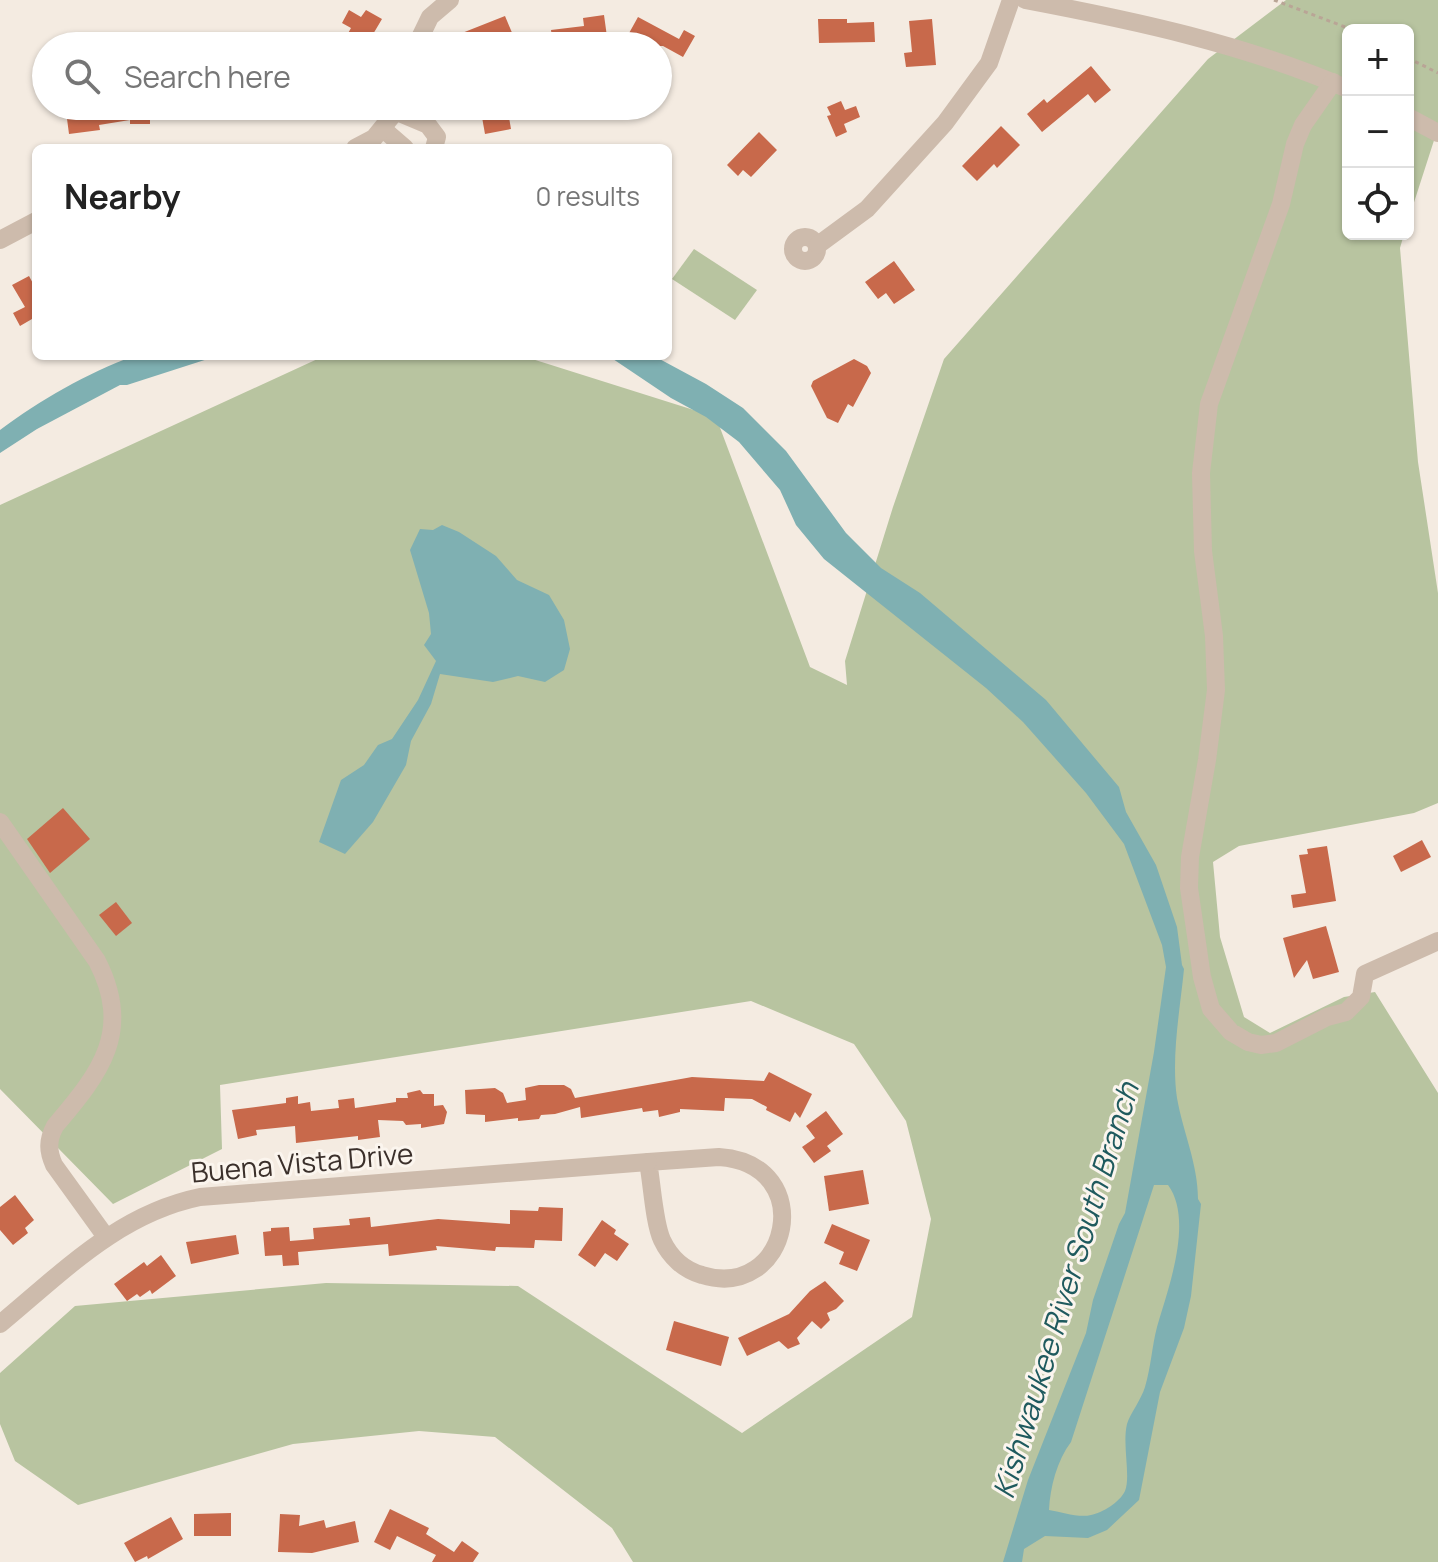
<!DOCTYPE html>
<meta charset="utf-8">
<style>
body{margin:0;font-family:Manrope,sans-serif;background:#f6f6f6;color:#222}
.controls{position:absolute;right:24px;top:24px;display:grid;overflow:hidden;border-radius:12px;box-shadow:0 2px 6px #0004}
.controls button{width:72px;height:72px;display:grid;place-items:center;padding:0;border:0;border-bottom:2px solid #e0e0e0;background:#fff;color:#222;font:40px sans-serif}
.list{margin:0;padding:0;list-style:none}
h2{display:flex;justify-content:space-between;align-items:center;height:104px;margin:0;padding:0 32px;font-size:34px}
h2 small{font-size:26px;font-weight:400;color:#767676}
.icon{flex:none;width:44px;height:44px;fill:none;stroke:currentColor;stroke-width:2;stroke-linecap:round;stroke-linejoin:round}
.map{position:relative;flex:none;width:1438px;height:1562px;overflow:hidden}
.search{position:absolute;background:#fff;box-shadow:0 2px 6px #0004;left:32px;top:32px;width:640px;height:88px;display:flex;align-items:center;gap:20px;box-sizing:border-box;padding:0 28px;border-radius:44px;color:#767676;font-size:30px}
.panel{position:absolute;background:#fff;box-shadow:0 2px 6px #0004;left:32px;top:144px;width:640px;height:216px;border-radius:12px}
.map>svg:first-child{display:block}
.green{fill:#b8c4a0}
.water{fill:#7fb0b2;fill-rule:evenodd}
.building{fill:#c8694b}
.lines{fill:none;stroke-linecap:round;stroke-linejoin:round}
.path{stroke:#b9a596;stroke-width:3;stroke-dasharray:4 4;stroke-linecap:butt}
.minor{stroke:#cdbbac;stroke-width:18}
.labels{text-anchor:middle;dominant-baseline:central;stroke-width:6;stroke-linejoin:round;paint-order:stroke}
.street-label{font-size:28px;fill:#3b302b;stroke:#fbf5ee}
.water-label{font-size:30px;font-style:italic;fill:#1f5a5e;stroke:#fbf5ee}
</style>
<div class="map">
<svg width="1438" height="1562" viewBox="0 0 1438 1562">
<rect width="100%" height="100%" fill="#f4ebe1"/>
<!-- green -->
<g class="green">
<polygon points="1286,0 1438,0 1438,128 1408,221 1408,30 1348,30 1348,234 1404,234 1400,248 1418,462 1438,593 1438,803 1414,813 1239,846 1213,862 1220,937 1244,1017 1270,1033 1344,997 1375,992 1438,1093 1438,1562 633,1562 612,1528 495,1437 419,1431 293,1444 78,1505 15,1461 0,1424 0,1373 75,1306 326,1283 518,1286 742,1433 912,1317 931,1219 906,1121 854,1044 751,1001 220,1085 222,1149 113,1204 0,1089 0,505 324,356 529,358 716,417 810,667 847,685 845,661 893,507 944,359 1208,59"/>
<polygon points="694,249 757,290 735,320 672,279"/>
</g>
<!-- water -->
<g class="water">
<path d="M134,356H217L127,385H120L37,429L0,453V430C40,400 87,373 134,356Z"/>
<path d="M602,356H654L706,384L743,408L786,451L846,533L881,568L920,593L1046,700L1119,787L1126,812L1156,865L1177,927L1182,965L1184,969C1180,1010 1171,1057 1177,1098C1183,1132 1198,1164 1198,1199L1201,1204L1191,1296L1184,1328L1160,1392L1139,1500L1107,1530L1088,1538L1045,1536L1024,1549L1022,1562H1003L1028,1480L1086,1333L1093,1300L1119,1224L1125,1213L1154,1052L1166,967L1162,945L1124,844L1086,793L1023,722L986,688L824,559L796,525L780,490L739,442L706,417L671,398L613,359ZM1154,1185H1168C1194,1220 1168,1289 1157,1327C1152,1346 1151,1367 1145,1387C1141,1400 1130,1414 1127,1424C1122,1445 1131,1476 1125,1491C1120,1502 1102,1513 1091,1515C1079,1518 1061,1512 1049,1510C1050,1488 1057,1460 1071,1442Z"/>
<polygon points="442,525 459,532 496,556 517,580 549,595 564,620 570,649 564,670 545,682 518,676 493,682 440,674 431,704 411,741 406,765 373,822 345,854 319,842 341,780 364,765 378,745 392,739 418,700 436,661 424,645 431,634 429,613 410,550 420,529 433,530"/>
</g>
<!-- building -->
<g class="building">
<polygon points="349,10 361,17 366,10 382,19 366,46 341,46 351,28 342,23"/>
<polygon points="604,15 608,44 553,46 551,30 584,26 583,18"/>
<polygon points="505,16 513,35 499,41 501,46 467,46 462,33"/>
<polygon points="638,17 679,39 684,30 695,36 683,57 663,46 648,46 628,35"/>
<polygon points="818,19 847,19 847,23 874,22 875,42 819,43"/>
<polygon points="932,19 936,65 906,67 904,53 912,52 909,21"/>
<polygon points="1091,66 1111,90 1095,103 1088,94 1042,132 1027,114 1044,99 1047,103"/>
<polygon points="841,101 845,110 856,106 860,117 844,124 847,132 836,137 827,116 831,115 827,107"/>
<polygon points="105,106 150,106 150,124 130,124 130,120 99,125 100,130 69,134 66,111"/>
<polygon points="480,106 507,106 511,129 485,134"/>
<polygon points="1001,126 1020,145 997,168 994,164 977,181 962,166"/>
<polygon points="759,132 777,150 751,177 743,170 738,176 727,165"/>
<polygon points="894,261 915,290 894,304 886,293 878,299 865,282"/>
<polygon points="29,276 36,289 36,327 32,319 20,326 13,313 25,307 12,285"/>
<polygon points="854,359 867,366 871,373 853,407 848,404 838,423 827,418 811,386 813,381"/>
<polygon points="63,808 90,839 50,873 27,839"/>
<polygon points="1422,840 1431,857 1401,872 1393,856"/>
<polygon points="1327,846 1336,901 1293,908 1291,895 1306,893 1299,855 1308,854 1307,849"/>
<polygon points="116,902 132,923 116,936 99,915"/>
<polygon points="1326,926 1339,972 1313,979 1307,960 1294,978 1283,938"/>
<polygon points="769,1072 812,1094 800,1118 795,1112 790,1122 766,1110 767,1107 752,1099 725,1098 724,1111 680,1109 680,1112 659,1117 658,1110 643,1112 642,1108 581,1118 580,1107 555,1114 541,1115 539,1119 518,1121 518,1118 485,1122 485,1115 466,1114 465,1090 495,1088 503,1093 507,1103 526,1100 525,1088 539,1085 564,1085 571,1089 575,1098 692,1077 764,1081"/>
<polygon points="420,1090 423,1094 434,1094 434,1106 443,1105 447,1112 444,1124 421,1128 421,1124 406,1125 403,1121 378,1120 380,1137 358,1140 358,1136 296,1143 295,1126 256,1130 257,1135 238,1139 232,1110 286,1103 286,1098 298,1096 298,1104 310,1102 311,1111 339,1108 338,1100 354,1098 355,1108 396,1102 396,1098 408,1098 407,1093"/>
<polygon points="826,1111 843,1134 827,1146 831,1151 814,1163 802,1147 815,1138 806,1126"/>
<polygon points="863,1170 869,1204 829,1211 824,1176"/>
<polygon points="15,1195 34,1220 25,1228 28,1233 13,1245 0,1230 0,1207"/>
<polygon points="539,1207 563,1208 562,1241 535,1240 534,1248 496,1247 495,1251 436,1246 437,1250 389,1256 388,1244 298,1252 299,1265 283,1266 282,1255 265,1256 263,1232 271,1231 271,1228 289,1227 290,1241 314,1239 313,1228 350,1225 349,1219 370,1217 371,1227 438,1219 510,1224 510,1210 538,1211"/>
<polygon points="602,1220 616,1230 614,1234 629,1244 617,1261 605,1253 595,1267 578,1255"/>
<polygon points="832,1224 870,1240 857,1271 839,1264 844,1252 824,1243"/>
<polygon points="236,1235 239,1254 191,1264 186,1242"/>
<polygon points="161,1255 176,1276 152,1294 150,1290 140,1297 137,1294 127,1301 114,1284 144,1262 147,1266"/>
<polygon points="825,1281 844,1301 836,1309 827,1313 830,1320 821,1329 812,1321 797,1338 800,1344 788,1349 779,1341 747,1356 738,1338 789,1314 810,1291"/>
<polygon points="674,1321 729,1337 721,1366 666,1350"/>
<polygon points="390,1509 429,1528 426,1534 454,1552 462,1541 479,1553 473,1562 432,1562 436,1555 397,1536 390,1550 374,1542"/>
<polygon points="231,1513 231,1536 194,1536 194,1514"/>
<polygon points="280,1514 300,1515 299,1526 324,1520 326,1528 355,1521 359,1542 312,1553 278,1552"/>
<polygon points="171,1517 183,1539 148,1559 147,1556 135,1562 124,1543"/>
</g>
<g class="lines">
<!-- path -->
<g class="path">
<polyline points="1274,0 1353,30"/>
<polyline points="1408,58 1438,73"/>
</g>
<!-- minor -->
<g class="minor">
<path d="M1025,0C1136,21 1244,44 1348,89"/>
<polyline points="416,46 430,17 450,0"/>
<polyline points="1333,82 1303,125 1295,144 1281,204 1209,404 1201,473 1203,551 1214,636 1216,690 1207,760 1190,857 1189,888 1202,977 1211,1009 1231,1032 1248,1042 1261,1045 1276,1043 1327,1017 1346,1012 1361,997 1365,974 1438,941"/>
<polyline points="397,112 428,125 437,137 434,148"/>
<polyline points="1408,117 1438,133"/>
<polyline points="383,129 405,148"/>
<polyline points="355,148 374,138 400,106"/>
<circle cx="805" cy="249" r="12"/>
<polyline points="0,240 36,221"/>
<polyline points="818,245 867,209 945,123 989,63 1011,0"/>
<path d="M0,822L97,961C133,1031 101,1072 55,1126C47,1141 48,1151 54,1165L106,1237"/>
<path d="M719,1157C820,1164 789,1302 702,1275C684,1270 670,1257 662,1240C654,1223 652,1183 648,1162Z"/>
<path d="M0,1324C63,1272 118,1214 200,1197L648,1162"/>
</g>
</g>
<g class="labels">
<!-- street labels -->
<g class="street-label">
<text transform="translate(302 1162) rotate(-5)">Buena Vista Drive</text>
</g>
<!-- water labels -->
<g class="water-label">
<text transform="translate(1065 1290) rotate(-73)">Kishwaukee River South Branch</text>
</g>
</g>
</svg>
<div class="controls">
<button>+</button>
<button>−</button>
<button><svg class="icon" aria-label="locate" viewBox="0 0 24 24"><circle cx="12" cy="12" r="6"/><path d="M12 2v4M12 18v4M2 12h4M18 12h4"/></svg></button>
</div>
<div class="search"><svg class="icon" aria-label="search" viewBox="0 0 24 24"><circle cx="10" cy="10" r="6"/><path d="M15 15l6 6"/></svg>Search here</div>
<section class="panel">
<h2>Nearby<small>0 results</small></h2>
<ul class="list">
</ul>
</section>
</div>
